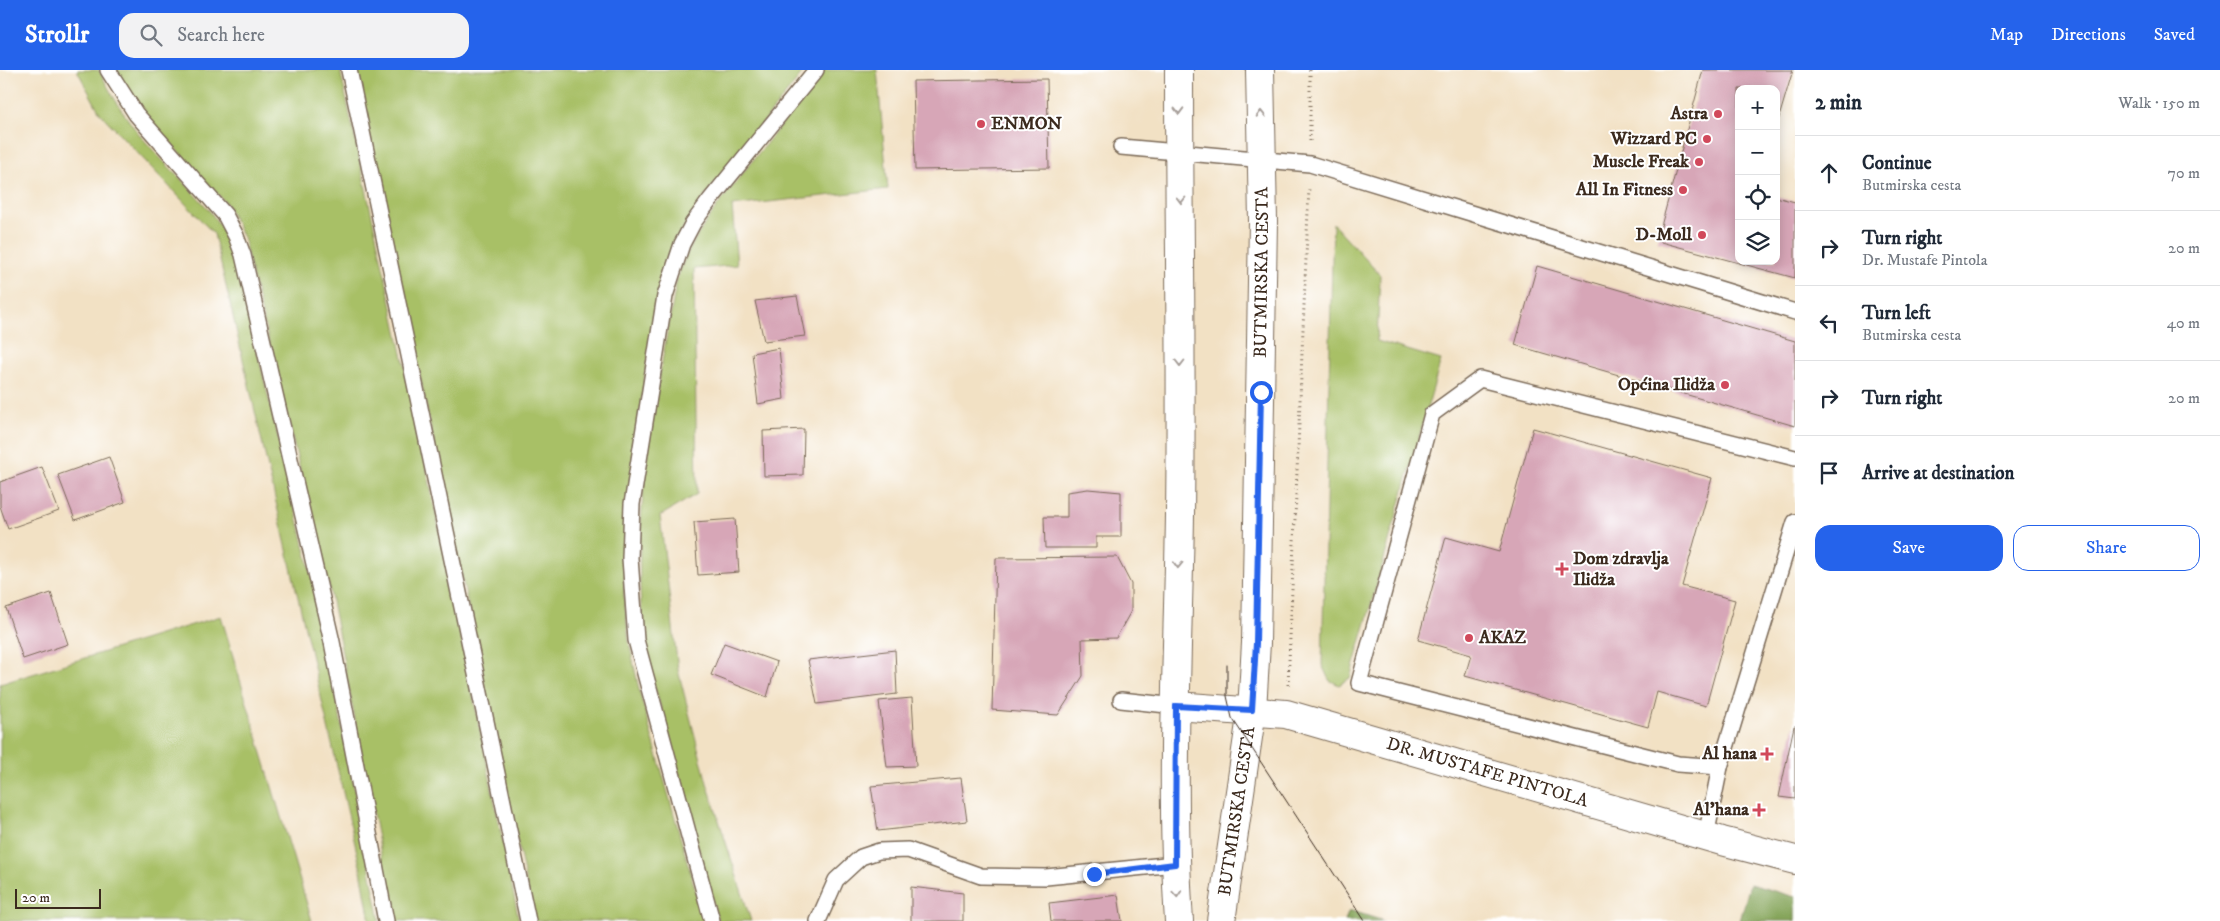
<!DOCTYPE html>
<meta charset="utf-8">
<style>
body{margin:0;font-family:"IM FELL DW Pica",serif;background:#f2f2f3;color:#1f2937}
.controls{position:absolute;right:15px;top:15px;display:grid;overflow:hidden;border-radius:10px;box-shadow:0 2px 12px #0003}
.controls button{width:45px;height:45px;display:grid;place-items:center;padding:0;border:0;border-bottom:1px solid #e0e1e3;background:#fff;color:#1f2937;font:25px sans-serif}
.scale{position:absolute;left:15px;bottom:12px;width:86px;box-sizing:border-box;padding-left:5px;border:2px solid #3b2a1e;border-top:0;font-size:14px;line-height:18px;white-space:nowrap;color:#3b2a1e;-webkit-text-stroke:4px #fff;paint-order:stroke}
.stop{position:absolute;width:15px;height:15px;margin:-11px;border:4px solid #2563eb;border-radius:50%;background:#fff}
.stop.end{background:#2563eb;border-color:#fff;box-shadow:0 1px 5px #0008}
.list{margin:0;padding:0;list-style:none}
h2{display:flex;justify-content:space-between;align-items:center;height:65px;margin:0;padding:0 20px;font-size:21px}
h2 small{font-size:16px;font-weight:400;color:#747a83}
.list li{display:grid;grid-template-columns:32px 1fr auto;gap:15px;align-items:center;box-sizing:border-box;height:75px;padding:0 20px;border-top:1px solid #e0e1e3}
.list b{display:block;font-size:19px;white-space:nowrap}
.list p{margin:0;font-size:16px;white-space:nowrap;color:#747a83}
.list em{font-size:16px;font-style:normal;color:#747a83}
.actions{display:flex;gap:10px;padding:15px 20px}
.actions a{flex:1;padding:11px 0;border:1px solid #2563eb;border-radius:15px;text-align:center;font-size:18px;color:#2563eb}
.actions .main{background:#2563eb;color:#fff}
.icon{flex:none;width:28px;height:28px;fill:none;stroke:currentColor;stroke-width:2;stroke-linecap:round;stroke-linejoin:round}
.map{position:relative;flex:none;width:1795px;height:851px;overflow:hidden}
header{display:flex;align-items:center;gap:30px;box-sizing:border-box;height:70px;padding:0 25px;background:#2563eb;color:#fff}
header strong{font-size:24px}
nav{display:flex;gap:28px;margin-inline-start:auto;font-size:18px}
.search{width:350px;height:45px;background:#f2f2f3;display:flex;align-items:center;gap:12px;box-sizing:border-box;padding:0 18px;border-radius:15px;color:#747a83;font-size:19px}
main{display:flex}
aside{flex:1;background:#fff}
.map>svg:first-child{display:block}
.green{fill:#a8c066;stroke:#727542}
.forest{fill:#86a65b;stroke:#60683c}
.building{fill:#d7a6b7}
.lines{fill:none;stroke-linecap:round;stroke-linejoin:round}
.service-casing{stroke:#7b6a58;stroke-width:18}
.minor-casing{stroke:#7b6a58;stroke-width:30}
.secondary-casing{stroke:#7b6a58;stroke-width:30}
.path{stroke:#7b6a58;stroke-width:3;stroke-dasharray:1 4;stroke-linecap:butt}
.service{stroke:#fff;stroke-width:15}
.minor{stroke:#fff;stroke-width:28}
.secondary{stroke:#fff;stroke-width:28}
.tram{stroke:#3b2a1e;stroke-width:1}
.oneway{stroke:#a79f9a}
.route{stroke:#2563eb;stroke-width:6}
.poi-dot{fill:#d1495b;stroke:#fff;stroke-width:2}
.labels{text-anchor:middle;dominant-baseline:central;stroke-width:4;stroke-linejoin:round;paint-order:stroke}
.poi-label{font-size:18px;font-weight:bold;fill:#3b2a1e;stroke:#fff;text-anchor:end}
.street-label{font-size:18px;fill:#3b2a1e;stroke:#fff}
</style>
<header>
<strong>Strollr</strong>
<div class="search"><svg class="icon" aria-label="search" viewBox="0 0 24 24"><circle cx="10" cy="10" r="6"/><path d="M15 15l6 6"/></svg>Search here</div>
<nav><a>Map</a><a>Directions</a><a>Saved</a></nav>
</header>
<main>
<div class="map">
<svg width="1795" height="851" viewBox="0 0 1795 851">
<rect width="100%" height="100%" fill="#fff"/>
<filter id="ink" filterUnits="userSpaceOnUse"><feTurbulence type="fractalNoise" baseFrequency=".02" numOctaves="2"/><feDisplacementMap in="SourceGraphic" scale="10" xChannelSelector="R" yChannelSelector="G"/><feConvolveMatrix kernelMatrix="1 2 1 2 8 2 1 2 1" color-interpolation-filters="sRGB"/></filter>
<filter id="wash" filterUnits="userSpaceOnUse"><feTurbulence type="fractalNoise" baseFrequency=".0096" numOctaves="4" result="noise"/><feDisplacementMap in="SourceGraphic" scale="20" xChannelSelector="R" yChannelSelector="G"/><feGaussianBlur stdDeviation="1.12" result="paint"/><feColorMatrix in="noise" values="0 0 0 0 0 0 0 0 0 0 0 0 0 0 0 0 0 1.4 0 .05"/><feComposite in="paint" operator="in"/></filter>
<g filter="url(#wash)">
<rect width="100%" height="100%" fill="#f2e1c4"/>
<!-- green -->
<g class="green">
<path d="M77,0H99C112,26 126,49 145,71C175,107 216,136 233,182L316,524L380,851H370L361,800L214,164L100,43Z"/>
<polygon points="115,0 340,0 420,366 519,851 394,851 330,521 243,167 226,133 147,48"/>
<polygon points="356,0 805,0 704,127 682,160 668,186 658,227 645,303 625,456 624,527 629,572 640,624 704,851 534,851"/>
<path d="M825,0H877L888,119L732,136L737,195L694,199L697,424L660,446L678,600L707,713L751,851H718C701,788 684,724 668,661C660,633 647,598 644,569C629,448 656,328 677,209C691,167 719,134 746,99C772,66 799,33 825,0Z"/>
<polygon points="1333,153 1380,205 1377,271 1441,290 1350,608 1339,615 1329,610 1322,595"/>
<polygon points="221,546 312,851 0,851 0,614"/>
</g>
<!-- forest -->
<g class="forest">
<polygon points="1750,814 1795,827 1795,851 1740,851"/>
<polygon points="1349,840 1384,851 1345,851"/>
</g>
<g id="blocks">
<!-- building -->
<g class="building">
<polygon points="1703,0 1793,0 1777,54 1776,19 1739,19 1739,191 1776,191 1776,127 1795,132 1795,208 1657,171"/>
<polygon points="1047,9 1049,98 915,100 913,11"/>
<polygon points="1537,196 1795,271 1795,356 1515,275"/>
<polygon points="797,226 805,266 764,271 755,231"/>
<polygon points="779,278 784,329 758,334 752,283"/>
<polygon points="1533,358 1712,408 1682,516 1735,530 1706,636 1657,622 1648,657 1465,606 1471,585 1418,570 1446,467 1499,482"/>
<polygon points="804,359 803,405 764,406 763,361"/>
<polygon points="109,387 125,432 75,450 58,405"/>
<polygon points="42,397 59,441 8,459 0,436 0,412"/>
<polygon points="1088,419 1121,422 1121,467 1096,467 1096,478 1045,478 1044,447 1067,447 1067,422"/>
<polygon points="735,449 739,502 698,505 694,452"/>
<polygon points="1117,487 1131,514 1131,541 1116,568 1082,569 1083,606 1058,645 992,640 996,488"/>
<polygon points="51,523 68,574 23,589 6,538"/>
<polygon points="724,573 777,592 767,627 711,605"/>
<polygon points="895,580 897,624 817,634 808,590"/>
<polygon points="912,628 916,696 887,697 879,631"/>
<polygon points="1794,656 1795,656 1795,729 1779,727"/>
<polygon points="961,708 967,751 878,761 871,716"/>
<polygon points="911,817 963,823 963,851 911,851"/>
<polygon points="1118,825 1122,851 1051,851 1049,833"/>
</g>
</g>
</g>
<g filter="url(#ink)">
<use href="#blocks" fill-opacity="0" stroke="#7b6a58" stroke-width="1"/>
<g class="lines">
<!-- service casing -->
<g class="service-casing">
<g id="service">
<polyline points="108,0 136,44 225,145 236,166 243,185 332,572 386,851"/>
<polyline points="349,0 528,851"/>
<polyline points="1121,77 1310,94 1795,242"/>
<polyline points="1121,630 1176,636"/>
<polyline points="1720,697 1678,694 1359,613 1432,344 1480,309 1795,388"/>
<polyline points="1706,766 1720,697 1795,452"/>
<polyline points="712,851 636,570 630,488 632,434 665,226 682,174 693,153 710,130 816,0"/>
<polyline points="818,851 836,810 861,787 879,781 908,780 981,806 1046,807 1175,794"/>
</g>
</g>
<!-- minor casing -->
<g class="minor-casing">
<g id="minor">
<path id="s1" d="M1176,636L1286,644L1722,771L1795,790"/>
</g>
</g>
<!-- secondary casing -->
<g class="secondary-casing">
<g id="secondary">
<path d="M1179,851C1170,716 1178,580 1180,445C1182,297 1179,148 1179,0"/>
<path id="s2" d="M1221,851L1252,640L1256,573L1263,151L1260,0"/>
</g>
</g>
<!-- path -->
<g class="path">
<polyline points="1310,0 1310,71"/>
<polyline points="1288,615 1309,117"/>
</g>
<!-- service -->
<use href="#service" class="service"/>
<!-- minor -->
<use href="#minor" class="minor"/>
<!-- secondary -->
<use href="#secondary" class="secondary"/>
<!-- tram -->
<polyline class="tram" points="1227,595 1227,626 1232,648 1365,851"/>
</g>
<!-- one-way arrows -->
<defs><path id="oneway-chevron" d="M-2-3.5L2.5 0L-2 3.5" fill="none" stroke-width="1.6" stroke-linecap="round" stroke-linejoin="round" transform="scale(1.25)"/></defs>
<g class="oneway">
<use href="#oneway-chevron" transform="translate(1179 41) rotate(89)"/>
<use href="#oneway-chevron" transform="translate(1261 44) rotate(-91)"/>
<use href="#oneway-chevron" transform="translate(1181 130) rotate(90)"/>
<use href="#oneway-chevron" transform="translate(1180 293) rotate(90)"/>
<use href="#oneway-chevron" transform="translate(1178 495) rotate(92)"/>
<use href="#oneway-chevron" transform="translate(1177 824) rotate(86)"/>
</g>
</g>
<g class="lines" filter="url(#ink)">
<!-- route -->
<polyline class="route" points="1094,804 1175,794 1176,636 1252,640 1256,573 1261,322"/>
</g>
<!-- markers -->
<g class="poi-dot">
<circle cx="1718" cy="44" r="5"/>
<circle cx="981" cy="54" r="5"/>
<circle cx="1707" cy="69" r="5"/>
<circle cx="1699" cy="92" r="5"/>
<circle cx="1683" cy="120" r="5"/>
<circle cx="1702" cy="165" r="5"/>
<circle cx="1725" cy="315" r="5"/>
<path d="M1559.5 491.5h5v5h5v5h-5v5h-5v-5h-5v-5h5z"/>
<circle cx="1469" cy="568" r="5"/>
<path d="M1764.5 676.5h5v5h5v5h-5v5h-5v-5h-5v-5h5z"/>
<path d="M1756.5 732.5h5v5h5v5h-5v5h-5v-5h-5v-5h5z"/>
</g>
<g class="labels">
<!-- poi labels -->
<g class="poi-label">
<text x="1708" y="44">Astra</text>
<text x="991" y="54" text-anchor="start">ENMON</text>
<text x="1697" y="69">Wizzard PC</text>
<text x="1689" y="92">Muscle Freak</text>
<text x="1673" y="120">All In Fitness</text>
<text x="1692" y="165">D-Moll</text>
<text x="1715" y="315">Općina Ilidža</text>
<text x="1573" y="489" text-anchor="start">Dom zdravlja<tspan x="1573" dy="21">Ilidža</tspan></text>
<text x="1479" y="568" text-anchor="start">AKAZ</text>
<text x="1757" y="684">Al hana</text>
<text x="1749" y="740">Al'hana</text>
</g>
<!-- street labels -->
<g class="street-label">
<text stroke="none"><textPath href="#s2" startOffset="651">BUTMIRSKA CESTA</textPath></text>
<text stroke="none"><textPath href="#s1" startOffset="320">DR. MUSTAFE PINTOLA</textPath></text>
<text stroke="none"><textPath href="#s2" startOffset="111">BUTMIRSKA CESTA</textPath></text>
</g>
</g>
</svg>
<div class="controls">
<button>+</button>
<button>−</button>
<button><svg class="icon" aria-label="locate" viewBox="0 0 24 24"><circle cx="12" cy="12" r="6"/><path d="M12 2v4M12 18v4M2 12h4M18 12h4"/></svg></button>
<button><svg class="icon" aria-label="layers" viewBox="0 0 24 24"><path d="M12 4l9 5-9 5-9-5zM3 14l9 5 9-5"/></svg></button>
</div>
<div class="scale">20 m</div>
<div class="stop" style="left:1261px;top:322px"></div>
<div class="stop end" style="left:1094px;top:804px"></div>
</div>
<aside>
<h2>2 min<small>Walk · 150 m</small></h2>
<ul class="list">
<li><svg class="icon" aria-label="ahead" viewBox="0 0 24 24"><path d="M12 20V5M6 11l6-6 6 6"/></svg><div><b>Continue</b><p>Butmirska cesta</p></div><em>70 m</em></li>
<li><svg class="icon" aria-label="right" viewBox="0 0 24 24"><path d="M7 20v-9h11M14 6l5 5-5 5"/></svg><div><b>Turn right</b><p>Dr. Mustafe Pintola</p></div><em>20 m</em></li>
<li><svg class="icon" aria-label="left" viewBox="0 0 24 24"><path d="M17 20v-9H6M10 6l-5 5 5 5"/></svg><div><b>Turn left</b><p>Butmirska cesta</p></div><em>40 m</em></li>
<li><svg class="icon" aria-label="right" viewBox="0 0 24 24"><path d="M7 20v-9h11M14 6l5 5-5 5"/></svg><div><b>Turn right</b></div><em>20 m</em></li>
<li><svg class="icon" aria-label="arrive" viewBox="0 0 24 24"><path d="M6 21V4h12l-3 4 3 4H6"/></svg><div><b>Arrive at destination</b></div></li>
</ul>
<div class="actions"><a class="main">Save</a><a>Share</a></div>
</aside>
</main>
